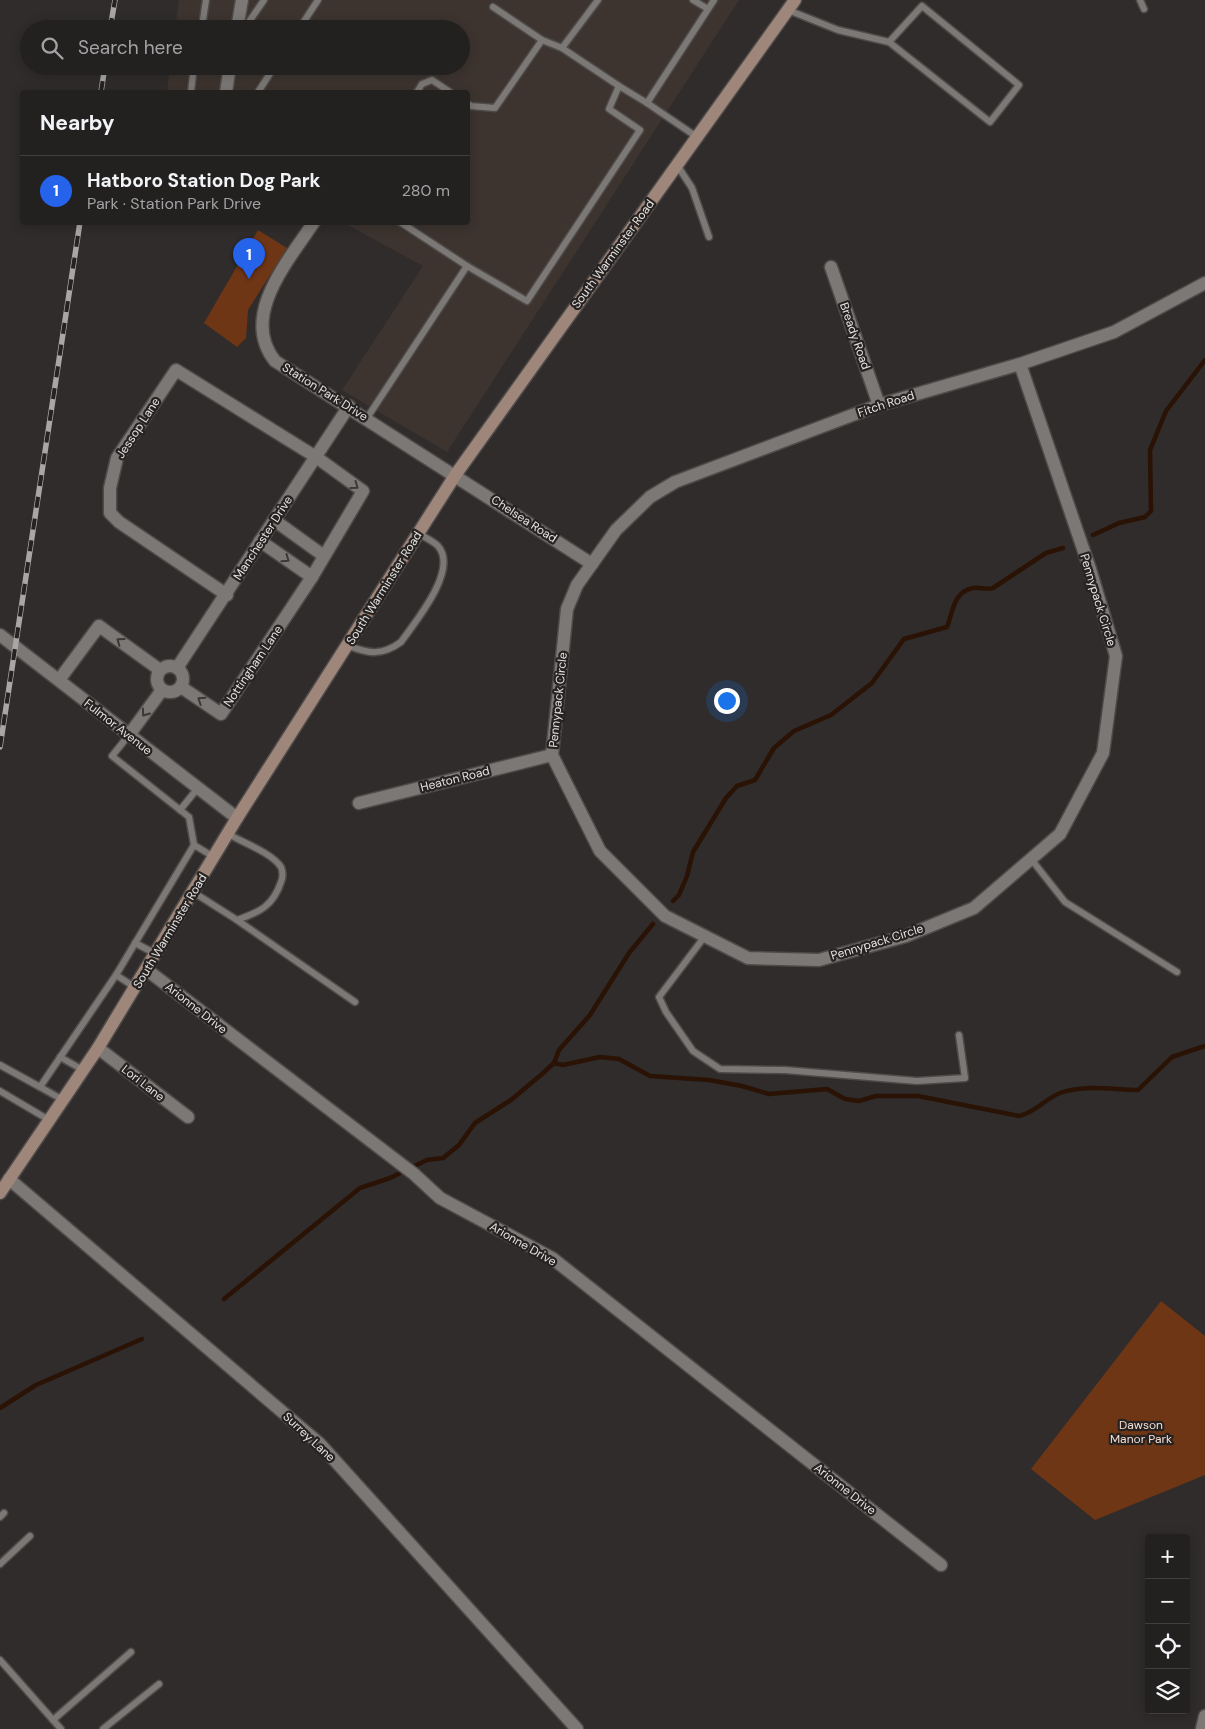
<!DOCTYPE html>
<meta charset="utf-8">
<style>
body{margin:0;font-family:"DM Sans",sans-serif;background:#2f2e2d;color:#f1f3f6}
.controls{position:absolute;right:15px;bottom:15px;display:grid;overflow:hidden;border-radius:5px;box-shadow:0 2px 12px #0003}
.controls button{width:45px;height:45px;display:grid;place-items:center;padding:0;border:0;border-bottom:1px solid #403e3e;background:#232120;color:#f1f3f6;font:25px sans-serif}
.you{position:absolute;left:726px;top:700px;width:18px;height:18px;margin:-12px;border:4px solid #fff;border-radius:50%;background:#1a73e8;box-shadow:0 0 0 8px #1a73e833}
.badge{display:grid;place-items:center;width:32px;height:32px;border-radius:50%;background:#2563eb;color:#fff;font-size:16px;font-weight:700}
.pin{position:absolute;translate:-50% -41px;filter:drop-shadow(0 1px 2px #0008)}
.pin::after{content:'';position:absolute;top:26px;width:18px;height:15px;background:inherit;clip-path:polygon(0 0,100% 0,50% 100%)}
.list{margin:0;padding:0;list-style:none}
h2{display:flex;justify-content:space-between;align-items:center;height:65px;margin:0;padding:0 20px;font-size:21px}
h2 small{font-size:16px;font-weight:400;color:#a3a3a5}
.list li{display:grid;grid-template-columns:32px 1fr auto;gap:15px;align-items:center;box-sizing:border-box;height:70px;padding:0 20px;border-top:1px solid #403e3e}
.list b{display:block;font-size:19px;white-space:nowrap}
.list p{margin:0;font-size:16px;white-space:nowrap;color:#a3a3a5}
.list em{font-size:16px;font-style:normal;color:#a3a3a5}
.icon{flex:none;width:28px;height:28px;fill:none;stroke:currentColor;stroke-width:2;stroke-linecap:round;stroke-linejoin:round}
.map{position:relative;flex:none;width:1205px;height:1729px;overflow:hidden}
.search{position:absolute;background:#232120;box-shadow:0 2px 12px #0003;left:20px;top:20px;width:450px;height:55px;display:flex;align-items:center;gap:12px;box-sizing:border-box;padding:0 18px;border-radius:28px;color:#a3a3a5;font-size:19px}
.panel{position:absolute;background:#232120;box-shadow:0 2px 12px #0003;left:20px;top:90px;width:450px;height:135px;border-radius:5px}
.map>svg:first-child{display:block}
.built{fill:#3d342f}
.green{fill:#6f3615}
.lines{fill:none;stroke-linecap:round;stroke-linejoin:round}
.stream{stroke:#2a1205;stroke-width:4.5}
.lane-casing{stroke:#4d4a49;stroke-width:9}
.street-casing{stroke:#4d4a49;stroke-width:15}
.secondary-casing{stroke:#4d4a49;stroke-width:15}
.lane{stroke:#7c7876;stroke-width:6}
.street{stroke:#7c7876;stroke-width:12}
.secondary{stroke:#9f867a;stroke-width:12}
.rail-casing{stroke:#a9a7a6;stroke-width:5.5}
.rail{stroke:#252221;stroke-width:4;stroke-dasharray:11;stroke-linecap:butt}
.oneway{stroke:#3b3836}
.labels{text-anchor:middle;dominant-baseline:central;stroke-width:4.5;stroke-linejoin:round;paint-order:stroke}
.street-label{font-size:12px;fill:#e5e3e2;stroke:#252221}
.park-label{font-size:12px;fill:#f3dcd1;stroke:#252221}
</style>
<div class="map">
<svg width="1205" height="1729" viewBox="0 0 1205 1729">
<rect width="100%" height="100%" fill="#2f2c2b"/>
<!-- built -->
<polygon class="built" points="179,0 739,0 447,452 342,390 423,266 344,223 468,222 468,92 167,92 170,66 461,66 461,29 175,29"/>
<!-- green -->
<g class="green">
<polygon points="258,230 287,248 248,310 246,338 237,347 204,323"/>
<polygon points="1161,1301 1205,1336 1205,1475 1095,1520 1031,1469"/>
</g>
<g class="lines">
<!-- stream -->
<g class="stream">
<polyline points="1093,535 1119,523 1145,517 1151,511 1150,450 1166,411 1205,360"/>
<path d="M673,901L679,895L687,876L693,852L726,798L737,786L755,780L774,748L794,731L831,715L872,683L904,639L947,627C953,612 953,592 973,588C980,587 985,590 993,588L1046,553L1063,548"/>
<path d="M554,1063L563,1065L600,1057L619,1059L650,1076L709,1080L742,1086L769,1094L827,1089L845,1099L859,1101L876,1096H918L1019,1116C1036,1112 1045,1099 1060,1093C1084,1084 1114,1090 1138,1090L1172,1057L1205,1046"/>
<polyline points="224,1299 360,1188 390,1178 427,1160 443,1158 459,1145 475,1123 511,1100 542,1074 554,1063 559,1050 590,1015 629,953 653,924"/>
<polyline points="0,1408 36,1385 142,1339"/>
</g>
<!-- lane casing -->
<g class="lane-casing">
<g id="lane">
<polyline points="206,0 203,20 205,28 208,29"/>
<polyline points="598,0 562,48 619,86"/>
<polyline points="693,0 708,9"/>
<polyline points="1140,0 1144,9"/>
<polyline points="493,7 542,40"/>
<polyline points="788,10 838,30 889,42 922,6 1019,85 990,122 889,42"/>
<polyline points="244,29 264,0"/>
<polyline points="299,29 318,0"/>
<polyline points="191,92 194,66"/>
<polyline points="258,92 275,66"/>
<polyline points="417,92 422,84 432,80 450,92"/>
<polyline points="468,104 471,106 495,108 542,40 562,48"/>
<polyline points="697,137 647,103 714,0"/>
<polyline points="677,165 692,188 709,237"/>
<polyline points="400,222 467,266"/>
<polyline points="367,418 467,266 527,301 640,130 609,109 619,86 647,103"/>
<path d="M347,645C368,654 382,656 401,642C415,622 459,570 438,546C433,541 424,537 418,533"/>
<polyline points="129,735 112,756 189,817 194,845"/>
<polyline points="180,810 198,788"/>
<polyline points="1031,859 1065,902 1177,972"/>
<path d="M193,892L237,920C260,912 273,906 281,882C283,878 283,871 281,867C272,853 242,842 228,834"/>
<polyline points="237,920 355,1002"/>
<polyline points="705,936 659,997 666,1012 693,1051 720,1069 785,1070 917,1081 965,1078 959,1035"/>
<polyline points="135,943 156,954"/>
<polyline points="116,975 136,988"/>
<polyline points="60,1057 83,1070"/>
<polyline points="0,1065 40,1087 116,975 194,845 214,857"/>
<polyline points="40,1087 63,1100"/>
<polyline points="0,1091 49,1120"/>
<polyline points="0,1517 4,1513"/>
<polyline points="0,1564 30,1536"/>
<polyline points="0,1660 61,1729"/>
<polyline points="53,1720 131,1652"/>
<polyline points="103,1729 159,1684"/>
</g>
</g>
<!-- street casing -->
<g class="street-casing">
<g id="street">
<polyline points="237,29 242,0"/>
<polyline points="226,92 230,66"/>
<path d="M314,222C289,260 239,316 275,361L592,564"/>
<polyline points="831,267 879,405"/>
<polyline points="1020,364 1090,569 1116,656 1103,753 1060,834 974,908 906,936 819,960 748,958 665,916 600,851 552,755 567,609 577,585 616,530 650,497 675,482 879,405 1020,364 1114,332 1205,283"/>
<polyline points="274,520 324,556"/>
<polyline points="260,541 312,577"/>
<polyline points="0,635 237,818"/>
<circle cx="170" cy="679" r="13"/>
<polyline points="177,668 349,406"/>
<polyline points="59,680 99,626 160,670"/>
<polyline points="181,687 221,714 312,577 363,491 316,457 176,370 117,458 110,488 110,513 119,522 227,595"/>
<polyline points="129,735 162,690"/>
<polyline points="359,803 552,755"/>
<polyline points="147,970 414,1174 440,1198 552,1258 941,1565"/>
<polyline points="98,1048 188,1117"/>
<polyline points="9,1179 320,1444 577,1729"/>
<polyline points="1202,1729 1205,1716"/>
</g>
</g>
<!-- secondary casing -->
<g class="secondary-casing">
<polyline id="secondary" points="0,1193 98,1048 237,818 456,474 795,0"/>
</g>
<!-- lane -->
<use href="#lane" class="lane"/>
<!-- street -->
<use href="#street" class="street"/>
<!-- secondary -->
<use href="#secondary" class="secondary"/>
<!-- rail casing -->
<g class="rail-casing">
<g id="rail">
<polyline points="110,29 115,0"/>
<polyline points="101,92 105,66"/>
<polyline points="0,747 80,222"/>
</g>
</g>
<!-- rail -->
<use href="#rail" class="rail"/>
</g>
<!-- one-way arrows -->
<defs><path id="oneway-chevron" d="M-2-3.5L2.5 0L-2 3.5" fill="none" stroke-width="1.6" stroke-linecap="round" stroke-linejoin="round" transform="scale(1.25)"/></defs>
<g class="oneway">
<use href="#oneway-chevron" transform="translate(355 486) rotate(36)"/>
<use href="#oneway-chevron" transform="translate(286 559) rotate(35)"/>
<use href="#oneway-chevron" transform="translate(120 641) rotate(-144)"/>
<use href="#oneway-chevron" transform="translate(201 700) rotate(-146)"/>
<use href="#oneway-chevron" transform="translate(145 713) rotate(126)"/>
</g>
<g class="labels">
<!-- street labels -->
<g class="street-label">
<text transform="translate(613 254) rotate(-54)">South Warminster Road</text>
<text transform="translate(855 336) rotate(71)">Bready Road</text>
<text transform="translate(325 392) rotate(32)">Station Park Drive</text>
<text transform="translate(886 404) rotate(-18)">Fitch Road</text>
<text transform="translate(138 428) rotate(-57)">Jessop Lane</text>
<text transform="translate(524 519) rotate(33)">Chelsea Road</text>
<text transform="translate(263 538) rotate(-57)">Manchester Drive</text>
<text transform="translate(384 588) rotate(-58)">South Warminster Road</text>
<text transform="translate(1098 600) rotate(73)">Pennypack Circle</text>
<text transform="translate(253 666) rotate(-56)">Nottingham Lane</text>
<text transform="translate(558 700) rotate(-84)">Pennypack Circle</text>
<text transform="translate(118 727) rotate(38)">Fulmor Avenue</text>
<text transform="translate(455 779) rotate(-14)">Heaton Road</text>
<text transform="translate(170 931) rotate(-59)">South Warminster Road</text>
<text transform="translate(877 942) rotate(-17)">Pennypack Circle</text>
<text transform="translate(196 1008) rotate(38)">Arionne Drive</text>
<text transform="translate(143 1083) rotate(38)">Lori Lane</text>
<text transform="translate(523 1244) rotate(30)">Arionne Drive</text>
<text transform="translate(309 1437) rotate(43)">Surrey Lane</text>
<text transform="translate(845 1489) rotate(38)">Arionne Drive</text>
</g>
<!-- park labels -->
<g class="park-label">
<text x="1141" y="1425">Dawson<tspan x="1141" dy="14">Manor Park</tspan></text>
</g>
</g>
</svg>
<div class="controls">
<button>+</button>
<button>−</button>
<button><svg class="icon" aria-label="locate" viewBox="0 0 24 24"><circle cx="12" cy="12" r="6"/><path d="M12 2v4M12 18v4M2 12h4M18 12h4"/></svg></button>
<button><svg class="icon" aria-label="layers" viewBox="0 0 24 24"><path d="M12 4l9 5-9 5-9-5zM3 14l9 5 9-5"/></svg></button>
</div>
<div class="you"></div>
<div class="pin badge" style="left:249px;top:279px">1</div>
<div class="search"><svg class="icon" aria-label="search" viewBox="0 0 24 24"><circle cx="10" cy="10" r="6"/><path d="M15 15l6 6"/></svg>Search here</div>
<section class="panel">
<h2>Nearby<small></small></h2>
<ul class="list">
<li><span class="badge">1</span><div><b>Hatboro Station Dog Park</b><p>Park · Station Park Drive</p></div><em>280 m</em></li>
</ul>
</section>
</div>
